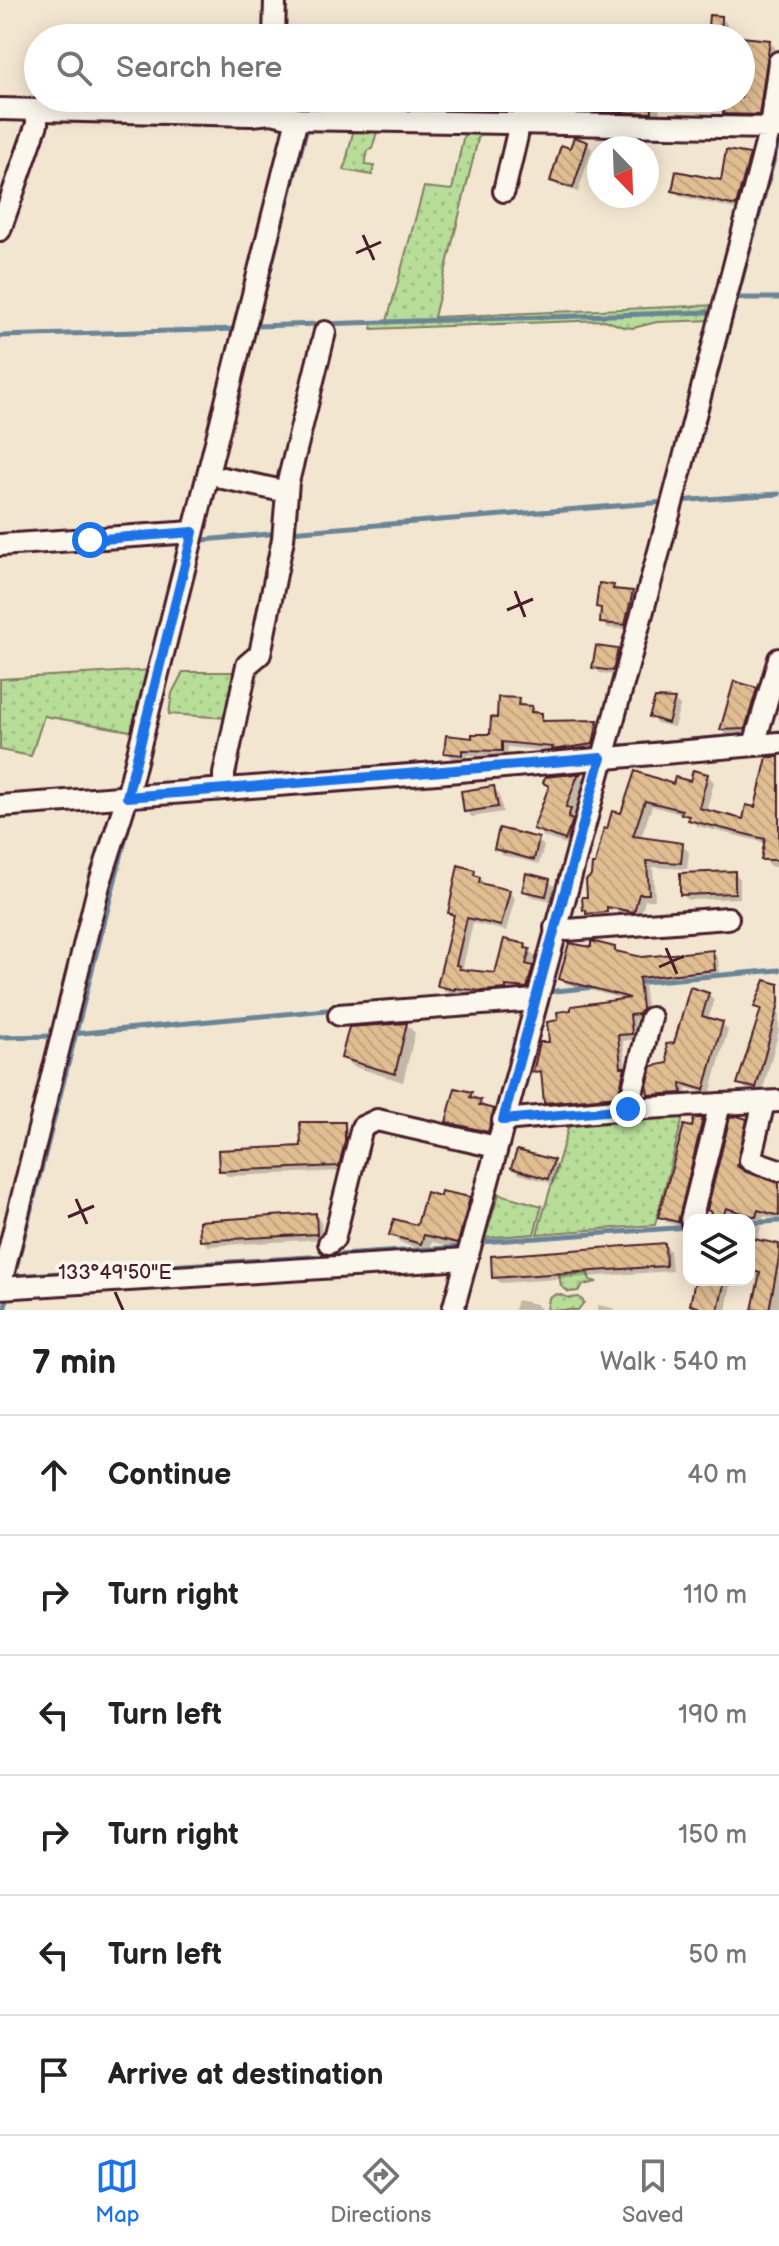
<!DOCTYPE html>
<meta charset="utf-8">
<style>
body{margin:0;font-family:"Balsamiq Sans",sans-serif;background:#f2f2f2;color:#222}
.controls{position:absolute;right:24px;bottom:24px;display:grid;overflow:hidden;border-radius:16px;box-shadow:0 4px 20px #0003}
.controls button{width:72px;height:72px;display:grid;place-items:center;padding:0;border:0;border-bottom:2px solid #e0e0e0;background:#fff;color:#222;font:40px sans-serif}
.compass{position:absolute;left:587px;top:136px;width:72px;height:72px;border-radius:50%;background:#fff;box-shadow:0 4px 20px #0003;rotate:157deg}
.stop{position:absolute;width:24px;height:24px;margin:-18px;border:6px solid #1a73e8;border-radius:50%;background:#fff}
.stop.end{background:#1a73e8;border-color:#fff;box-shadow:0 2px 8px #0008}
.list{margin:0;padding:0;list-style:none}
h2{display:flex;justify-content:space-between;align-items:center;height:104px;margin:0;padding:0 32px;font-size:34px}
h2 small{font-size:26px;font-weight:400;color:#767676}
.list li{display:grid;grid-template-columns:52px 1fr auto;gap:24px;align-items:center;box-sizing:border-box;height:120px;padding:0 32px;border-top:2px solid #e0e0e0}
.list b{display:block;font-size:30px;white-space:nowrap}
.list em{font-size:26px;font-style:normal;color:#767676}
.icon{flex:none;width:44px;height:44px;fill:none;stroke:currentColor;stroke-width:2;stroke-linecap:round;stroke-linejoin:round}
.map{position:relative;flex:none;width:779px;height:1310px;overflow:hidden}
.search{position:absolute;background:#fff;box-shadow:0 4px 20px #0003;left:24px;right:24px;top:24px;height:88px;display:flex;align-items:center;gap:20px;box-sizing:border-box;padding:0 28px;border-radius:44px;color:#767676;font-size:30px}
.sheet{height:824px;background:#fff}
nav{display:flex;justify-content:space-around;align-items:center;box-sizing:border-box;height:112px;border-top:2px solid #e0e0e0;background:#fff;font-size:22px;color:#767676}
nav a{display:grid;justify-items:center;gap:4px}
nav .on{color:#1a73e8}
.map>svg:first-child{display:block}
.grass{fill:url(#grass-dots);stroke:#807e62;stroke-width:2}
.shadow{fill:#0003}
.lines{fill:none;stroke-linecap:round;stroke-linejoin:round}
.stream{stroke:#6a8498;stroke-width:5}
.building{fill:url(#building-back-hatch);stroke:#4a1f2b;stroke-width:2}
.street-casing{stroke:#4a1f2b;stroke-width:26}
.street{stroke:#fbf7ec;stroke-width:20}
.route{stroke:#1a73e8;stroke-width:10}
.ticks{fill:none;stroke:#4a1f2b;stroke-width:3}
.ticks-label{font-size:20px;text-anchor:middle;fill:#4a1f2b;stroke:#fbf7ec;stroke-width:7;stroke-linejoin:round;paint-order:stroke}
</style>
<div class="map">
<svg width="779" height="1310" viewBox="0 0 779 1310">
<defs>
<pattern id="grass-dots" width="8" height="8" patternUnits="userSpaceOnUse" patternTransform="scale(2)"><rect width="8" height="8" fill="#b7dd98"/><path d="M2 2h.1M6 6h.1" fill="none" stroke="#9fbd83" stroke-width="1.8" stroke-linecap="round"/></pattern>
<pattern id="building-back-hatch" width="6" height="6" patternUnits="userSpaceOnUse" patternTransform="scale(2)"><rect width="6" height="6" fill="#e0be92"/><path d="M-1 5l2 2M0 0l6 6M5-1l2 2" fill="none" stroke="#c2a37e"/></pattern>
</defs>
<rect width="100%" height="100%" fill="#f3e6d1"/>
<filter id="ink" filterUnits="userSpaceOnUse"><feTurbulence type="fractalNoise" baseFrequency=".0125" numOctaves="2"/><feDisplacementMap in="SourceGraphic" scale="16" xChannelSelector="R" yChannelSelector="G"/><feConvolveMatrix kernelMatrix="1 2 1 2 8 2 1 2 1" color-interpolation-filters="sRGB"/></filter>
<g filter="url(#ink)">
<!-- grass -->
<g class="grass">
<polygon points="353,132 377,132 372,149 368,150 365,165 374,166 372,175 344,170"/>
<polygon points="464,134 479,135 434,317 717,305 713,320 657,322 633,328 623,327 605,320 372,329 372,322 387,321 424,187 452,190"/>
<polygon points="151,670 136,732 44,716 31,756 0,750 0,679"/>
<polygon points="183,672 237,672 227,718 169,714 172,693"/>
<polygon points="684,1113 655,1225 537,1234 570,1122"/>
<polygon points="499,1194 542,1206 534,1234 485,1238"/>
<polygon points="588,1273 590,1280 597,1282 583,1285 578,1291 569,1292 561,1286 559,1275"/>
<polygon points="557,1294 570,1298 579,1297 584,1302 578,1310 547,1310 549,1298"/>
</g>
<!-- shadow -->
<g class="shadow">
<polygon points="722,18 727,24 728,38 709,38"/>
<polygon points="741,39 769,42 775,47 764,120 731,119 725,113 727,98 741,98"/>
<polygon points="557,98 660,98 659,120 565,118 557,110"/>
<polygon points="587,144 592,149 578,192 558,186 552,180 572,150"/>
<polygon points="749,155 755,161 742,211 680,196 674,190 723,182"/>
<polygon points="613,587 618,591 632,593 638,599 631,630 608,628 602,622 603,611 598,606"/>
<polygon points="617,651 623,657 619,676 600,673 594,667"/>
<polygon points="756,689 766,699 754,738 731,739 722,730"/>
<polygon points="518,700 525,707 531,708 541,715 547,723 597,722 603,728 599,750 560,755 557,752 508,747 507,756 468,755 467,760 452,758 446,752 474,740 492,736 499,720"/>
<polygon points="674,701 680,706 674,727 657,723 651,717"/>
<polygon points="779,761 779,868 770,866 764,859 766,843 697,826 684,815 652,806 640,840 682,845 689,852 687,869 653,867 655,900 645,900 640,918 617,913 617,910 588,913 585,909 593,877 622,816 637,774 674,786 691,783 707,775 714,782 706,812 744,822 757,809"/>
<polygon points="582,775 588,782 575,815 579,819 574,847 544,837 536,828 551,788 545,783 547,778"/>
<polygon points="493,788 499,794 503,812 472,817 466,811"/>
<polygon points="538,840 544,846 539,864 502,855 496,848"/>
<polygon points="474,871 485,884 509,892 515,898 506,931 473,923 462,971 497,975 525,946 535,957 532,968 538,974 533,992 511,990 511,994 460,995 445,992 439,986 455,918 450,913"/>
<polygon points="734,873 740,879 740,898 688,900 682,894"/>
<polygon points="549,881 555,887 551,901 530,896 524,890"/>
<polygon points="613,914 613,918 595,919 591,915"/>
<polygon points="593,949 614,949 619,954 642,959 712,952 718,958 720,976 644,983 647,1016 644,1020 635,1020 637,1039 623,1041 626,1070 630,1074 623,1101 552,1108 546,1102 544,1076 535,1071 551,1044 627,1000 567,984 561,978"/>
<polygon points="779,986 779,1031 762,1093 746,1089 740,1083 762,1013 756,1007"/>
<polygon points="708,994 714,1000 708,1020 722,1024 728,1030 710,1094 686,1088 687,1098 656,1100 650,1094 670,1065 675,1045"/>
<polygon points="407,1025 415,1033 403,1082 352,1066 343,1057 350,1029"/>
<polygon points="471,1094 499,1117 494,1137 454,1128 448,1122"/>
<polygon points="702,1120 708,1126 684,1227 666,1222 661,1216"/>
<polygon points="746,1120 752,1127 743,1173 779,1184 779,1220 764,1216 757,1242 779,1246 779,1310 754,1310 761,1277 749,1275 749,1220 711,1220"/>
<polygon points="344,1124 350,1130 350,1148 344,1171 227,1176 221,1170 303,1148"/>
<polygon points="553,1162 559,1168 554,1184 519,1174 513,1168"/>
<polygon points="441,1199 469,1199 478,1207 466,1250 432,1242 430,1251 400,1243 392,1235 418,1227"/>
<polygon points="315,1216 321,1222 322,1239 208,1246 202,1240"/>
<polygon points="664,1245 670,1251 672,1271 500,1283 494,1277"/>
<polygon points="697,1280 732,1280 726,1310 697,1310 692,1305"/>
<polygon points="517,1300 536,1304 542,1310 514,1310"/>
<polygon points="598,1305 613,1308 615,1310 597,1310"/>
</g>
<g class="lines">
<!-- stream -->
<g class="stream">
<polyline points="737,298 779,298"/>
<polyline points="256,326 709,312"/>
<polyline points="0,336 238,329"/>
<polyline points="252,341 307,127"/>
<polyline points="689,478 779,140"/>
<polyline points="676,501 779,494"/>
<polyline points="289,532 666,502"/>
<polyline points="204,540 280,533"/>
<polyline points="632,690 678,518"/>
<polyline points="764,734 779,732"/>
<polyline points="620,746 750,735"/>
<polyline points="315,772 544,754"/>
<polyline points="633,983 779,970"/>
<polyline points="546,992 595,987"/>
<polyline points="72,1034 337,1009"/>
<polyline points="0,1037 55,1036"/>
<polyline points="749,1223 779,1221"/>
<polyline points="481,1242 688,1227"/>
<polyline points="14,1276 130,821"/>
<polyline points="14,1276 463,1247"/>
<polyline points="4,1310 7,1299"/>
</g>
</g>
<!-- building -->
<g class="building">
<polygon points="709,15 722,16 721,38 707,38"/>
<polygon points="741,37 770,40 759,115 723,114 725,98 741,98"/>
<polygon points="555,98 652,98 652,113 555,111"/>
<polygon points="574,137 588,142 573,188 550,181 561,145 570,148"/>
<polygon points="726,150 750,154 736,206 672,191 676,171 721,180"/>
<polygon points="599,583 614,585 613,589 633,591 625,625 600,623 601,608 596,607"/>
<polygon points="596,646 618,649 613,671 592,668"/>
<polygon points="734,681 757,688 745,729 720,730"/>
<polygon points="498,697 519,698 518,705 532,706 531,712 542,713 542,721 598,720 593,744 552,750 553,747 502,742 502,751 462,750 462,755 444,753 446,735 472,738 472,734 490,734 491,717 497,718"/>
<polygon points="655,698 675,699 668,723 649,717"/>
<polygon points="767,757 779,757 779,860 761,860 765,839 688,820 689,816 681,814 682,810 645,801 633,836 683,843 681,863 647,861 649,894 639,894 634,912 607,907 607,912 586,914 586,910 583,910 582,897 587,897 586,880 591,876 592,864 595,864 604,828 607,829 612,811 621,813 635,771 673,784 675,777 690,781 693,770 708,774 699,808 743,819 746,805 755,807"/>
<polygon points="582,773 578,775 566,807 571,809 568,818 573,820 565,840 533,829 549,786 543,783 545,777"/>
<polygon points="494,786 498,807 464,812 461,791"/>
<polygon points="499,828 539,838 534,860 494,849"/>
<polygon points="458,865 475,870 474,875 480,877 479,883 510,890 501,926 467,918 456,965 460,966 459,969 495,973 504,939 526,944 525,948 530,949 526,964 533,966 527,988 506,986 506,989 482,991 455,988 455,990 437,986 454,915 448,913"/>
<polygon points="735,871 735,893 680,895 680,873"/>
<polygon points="526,873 550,879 546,896 522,891"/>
<polygon points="591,941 615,947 615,951 642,957 713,950 715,970 639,978 642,1009 639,1014 630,1015 632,1034 618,1035 621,1067 625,1067 618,1096 544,1103 541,1071 533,1072 540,1042 549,1042 547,1022 558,1020 557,1012 571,1010 571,1006 630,998 559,979 569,943 591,947"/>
<polygon points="765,980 779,984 779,1003 756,1088 737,1084 761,1009 754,1007"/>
<polygon points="690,987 709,993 702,1016 723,1022 704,1090 681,1083 682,1093 648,1095 647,1086 652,1066 668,1063 666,1044 674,1043"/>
<polygon points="407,1023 395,1074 341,1058 349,1027"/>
<polygon points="455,1088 472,1092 470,1097 481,1100 479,1105 494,1109 488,1132 446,1122"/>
<polygon points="737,1116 747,1119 737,1166 746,1172 779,1183 779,1216 758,1210 756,1217 726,1208 722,1220 710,1217 711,1212 707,1210 730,1117"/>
<polygon points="694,1118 703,1118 678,1222 658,1217 684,1125 692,1127"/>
<polygon points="300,1122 345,1122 345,1141 339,1166 219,1171 218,1150 301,1146"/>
<polygon points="517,1150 554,1160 548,1179 511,1168"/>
<polygon points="441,1191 470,1197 458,1243 424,1235 421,1244 389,1235 394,1219 417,1225 426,1192 440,1196"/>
<polygon points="316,1213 317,1234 200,1241 199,1221"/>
<polygon points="749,1238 779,1244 779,1258 769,1310 752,1310 760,1273 749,1270"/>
<polygon points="665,1243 666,1266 492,1278 491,1256"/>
<polygon points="695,1280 725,1280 718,1310 697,1310 698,1307 690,1305"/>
</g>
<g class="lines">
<!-- street casing -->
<g class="street-casing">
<g id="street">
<polyline points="274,38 275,0"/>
<polyline points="779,62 770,128 779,128"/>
<polyline points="0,109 251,115 272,113 297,119 770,128 674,496 453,1310"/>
<polyline points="504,191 517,136 518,123"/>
<polyline points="0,230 37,124 37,110"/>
<polyline points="223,478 287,492"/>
<polyline points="0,545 193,532"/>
<polyline points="754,745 779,659"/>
<polyline points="224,789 224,774 247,665 260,654 283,539 288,482 325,332"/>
<polyline points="0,806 437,773 779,743"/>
<polyline points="555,928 567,930 728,918"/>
<polyline points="339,1015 536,1000"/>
<polyline points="764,1102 750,1160 779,1170"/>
<polyline points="628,1109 651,1018"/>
<polyline points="503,1120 628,1109 779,1101"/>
<polyline points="691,1220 720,1104"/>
<polyline points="329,1243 334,1239 362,1127 377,1120 496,1147"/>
<polyline points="0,1287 99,885 127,797 297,119"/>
<polyline points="0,1288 466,1259"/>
</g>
</g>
<!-- street -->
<use href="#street" class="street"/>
</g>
</g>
<g class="lines" filter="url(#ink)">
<!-- route -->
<polyline class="route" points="90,540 193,532 127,797 601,758 503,1120 628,1109"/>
</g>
<!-- ticks -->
<path class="ticks" d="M363,235L374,260M356,253L381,242M515,591L525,617M507,610L533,599M666,948L677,974M659,967L684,956M76,1199L87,1224M68,1217L94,1206M115,1292L123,1310"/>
<g class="ticks-label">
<text x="115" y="1279">133°49'50"E</text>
</g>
</svg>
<div class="controls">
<button><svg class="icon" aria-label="layers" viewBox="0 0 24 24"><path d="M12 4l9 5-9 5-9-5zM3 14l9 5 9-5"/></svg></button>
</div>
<svg class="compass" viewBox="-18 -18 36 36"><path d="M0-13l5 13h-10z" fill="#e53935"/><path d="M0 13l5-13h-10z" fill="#767676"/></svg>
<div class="stop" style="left:90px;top:540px"></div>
<div class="stop end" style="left:628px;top:1109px"></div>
<div class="search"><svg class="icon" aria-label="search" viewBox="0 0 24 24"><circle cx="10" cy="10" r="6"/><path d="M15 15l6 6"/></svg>Search here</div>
</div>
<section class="sheet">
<h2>7 min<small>Walk · 540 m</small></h2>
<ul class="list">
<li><svg class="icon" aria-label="ahead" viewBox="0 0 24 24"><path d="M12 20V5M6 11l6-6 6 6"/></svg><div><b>Continue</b></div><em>40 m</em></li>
<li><svg class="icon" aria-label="right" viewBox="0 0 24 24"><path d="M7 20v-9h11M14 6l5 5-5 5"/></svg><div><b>Turn right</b></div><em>110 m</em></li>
<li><svg class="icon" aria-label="left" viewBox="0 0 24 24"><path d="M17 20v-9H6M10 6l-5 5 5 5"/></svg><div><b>Turn left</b></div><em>190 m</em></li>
<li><svg class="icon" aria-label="right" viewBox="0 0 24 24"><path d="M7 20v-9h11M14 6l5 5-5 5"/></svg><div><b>Turn right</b></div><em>150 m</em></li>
<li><svg class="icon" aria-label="left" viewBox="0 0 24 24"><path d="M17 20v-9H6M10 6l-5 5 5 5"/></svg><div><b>Turn left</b></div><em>50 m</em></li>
<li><svg class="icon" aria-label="arrive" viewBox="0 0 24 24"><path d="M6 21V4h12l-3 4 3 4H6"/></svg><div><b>Arrive at destination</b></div></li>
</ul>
</section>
<nav>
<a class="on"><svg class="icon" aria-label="map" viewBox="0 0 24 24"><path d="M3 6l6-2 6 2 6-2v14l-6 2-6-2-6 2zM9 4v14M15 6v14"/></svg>Map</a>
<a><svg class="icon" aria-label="directions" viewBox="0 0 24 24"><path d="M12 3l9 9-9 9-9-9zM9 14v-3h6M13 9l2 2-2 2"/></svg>Directions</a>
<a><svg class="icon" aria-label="saved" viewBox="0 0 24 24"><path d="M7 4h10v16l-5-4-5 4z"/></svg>Saved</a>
</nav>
